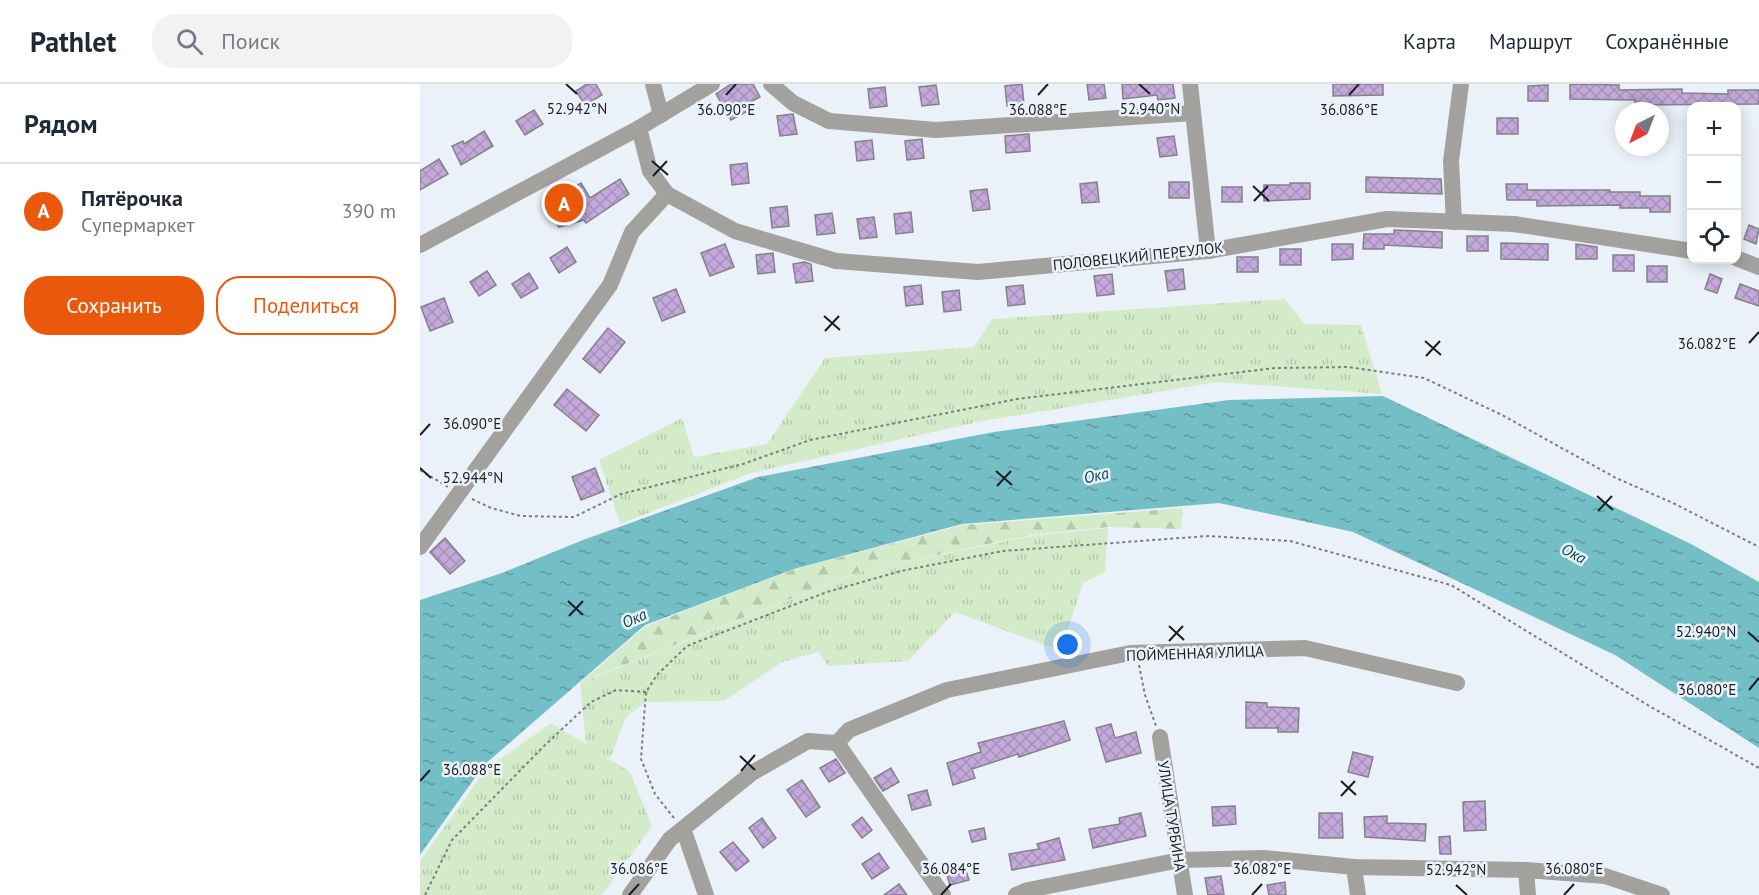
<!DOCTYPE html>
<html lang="ru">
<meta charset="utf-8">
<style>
body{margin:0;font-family:"PT Sans",sans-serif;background:#f2f2f3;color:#1f2937}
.controls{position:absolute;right:18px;top:18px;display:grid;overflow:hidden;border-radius:12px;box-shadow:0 3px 15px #0003}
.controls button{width:54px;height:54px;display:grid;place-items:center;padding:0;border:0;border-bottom:2px solid #e0e1e3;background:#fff;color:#1f2937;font:30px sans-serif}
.compass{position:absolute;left:1195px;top:18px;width:54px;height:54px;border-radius:50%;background:#fff;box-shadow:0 3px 15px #0003;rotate:222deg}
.you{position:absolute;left:648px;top:561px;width:21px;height:21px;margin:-15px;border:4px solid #fff;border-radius:50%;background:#1a73e8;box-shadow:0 0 0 9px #1a73e833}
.badge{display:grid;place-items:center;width:39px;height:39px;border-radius:50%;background:#ea580c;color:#fff;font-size:20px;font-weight:700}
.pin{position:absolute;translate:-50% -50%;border:3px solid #fff;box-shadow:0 2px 6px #0006}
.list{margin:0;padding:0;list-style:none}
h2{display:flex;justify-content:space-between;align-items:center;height:78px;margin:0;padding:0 24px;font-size:26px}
h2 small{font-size:20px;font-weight:400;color:#747a83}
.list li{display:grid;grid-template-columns:39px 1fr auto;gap:18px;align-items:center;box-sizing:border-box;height:96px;padding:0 24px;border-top:2px solid #e0e1e3}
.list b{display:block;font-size:22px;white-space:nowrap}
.list p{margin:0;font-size:20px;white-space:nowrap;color:#747a83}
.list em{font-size:20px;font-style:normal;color:#747a83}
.actions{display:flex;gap:12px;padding:18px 24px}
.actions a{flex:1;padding:14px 0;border:2px solid #ea580c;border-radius:24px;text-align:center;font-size:21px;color:#ea580c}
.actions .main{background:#ea580c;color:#fff}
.icon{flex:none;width:33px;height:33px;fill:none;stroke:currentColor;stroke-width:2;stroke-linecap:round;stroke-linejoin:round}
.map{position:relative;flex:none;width:1339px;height:811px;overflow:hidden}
header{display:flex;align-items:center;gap:36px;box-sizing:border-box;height:84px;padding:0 30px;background:#fff;border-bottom:2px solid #e0e1e3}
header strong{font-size:28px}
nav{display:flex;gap:33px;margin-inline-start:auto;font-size:21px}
.search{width:420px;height:54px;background:#f2f2f3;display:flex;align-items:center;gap:15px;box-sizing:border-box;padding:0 21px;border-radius:24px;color:#747a83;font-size:22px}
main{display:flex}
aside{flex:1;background:#fff}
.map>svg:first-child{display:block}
.grass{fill:url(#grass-tufts)}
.forest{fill:url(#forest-firs)}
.water{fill:url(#water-ripples)}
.building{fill:url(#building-cross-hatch);stroke:#858189;stroke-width:1.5}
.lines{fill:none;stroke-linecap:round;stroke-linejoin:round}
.path{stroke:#797d82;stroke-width:2;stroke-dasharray:3 3;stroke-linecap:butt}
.minor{stroke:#a3a19d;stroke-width:16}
.ticks{fill:none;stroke:#1b1d20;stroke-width:2}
.labels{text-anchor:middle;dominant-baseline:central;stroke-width:5;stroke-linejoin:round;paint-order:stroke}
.street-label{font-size:15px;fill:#1b1d20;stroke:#ebf1f9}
.water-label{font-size:16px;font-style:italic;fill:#064c52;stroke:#ebf1f9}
.ticks-label{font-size:15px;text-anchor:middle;fill:#1b1d20;stroke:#ebf1f9;stroke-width:5;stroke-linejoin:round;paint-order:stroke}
</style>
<header>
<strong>Pathlet</strong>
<div class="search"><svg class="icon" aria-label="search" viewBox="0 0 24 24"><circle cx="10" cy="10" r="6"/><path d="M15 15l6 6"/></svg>Поиск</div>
<nav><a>Карта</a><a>Маршрут</a><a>Сохранённые</a></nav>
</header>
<main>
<aside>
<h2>Рядом<small></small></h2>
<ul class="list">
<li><span class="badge">A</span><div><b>Пятёрочка</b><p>Супермаркет</p></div><em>390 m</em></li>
</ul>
<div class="actions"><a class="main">Сохранить</a><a>Поделиться</a></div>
</aside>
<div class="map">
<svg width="1339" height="811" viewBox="0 0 1339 811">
<defs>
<pattern id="grass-tufts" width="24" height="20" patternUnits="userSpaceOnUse" patternTransform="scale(1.5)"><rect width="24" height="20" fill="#d4ebc9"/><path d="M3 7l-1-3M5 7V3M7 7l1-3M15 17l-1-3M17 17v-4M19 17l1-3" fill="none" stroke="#b5c9ac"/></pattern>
<pattern id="forest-firs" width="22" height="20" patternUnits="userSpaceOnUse" patternTransform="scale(1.5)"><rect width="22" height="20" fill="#d4ebc9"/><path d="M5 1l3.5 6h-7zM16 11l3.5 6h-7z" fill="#b5c9ac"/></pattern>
<pattern id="water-ripples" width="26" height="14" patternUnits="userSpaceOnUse" patternTransform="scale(1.5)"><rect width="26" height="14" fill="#74bec5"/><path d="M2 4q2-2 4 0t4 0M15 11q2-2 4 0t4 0" fill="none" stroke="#5e9aa0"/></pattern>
<pattern id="building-cross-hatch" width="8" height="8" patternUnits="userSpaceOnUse" patternTransform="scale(1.5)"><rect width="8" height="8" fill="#c2a9da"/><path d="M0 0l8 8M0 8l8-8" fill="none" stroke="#a691bb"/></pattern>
</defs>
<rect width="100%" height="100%" fill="#ebf1f9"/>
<!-- grass -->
<g class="grass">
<polygon points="864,215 885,240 941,241 962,310 798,298 558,338 331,389 200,440 179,376 262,334 274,373 347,360 405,274 554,263 572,235"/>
<polygon points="688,444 685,488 663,499 641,567 535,528 488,577 408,582 399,568 362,578 304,617 226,618 206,633 190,675 171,664 210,688 232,742 185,807 180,811 0,811 0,777 67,684 131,639 166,660 160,599 442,487 611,452"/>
</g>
<!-- forest -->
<polygon class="forest" points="763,424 761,445 688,443 611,451 441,487 161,598 226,542 375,485 543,441"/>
<!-- water -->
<polygon class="water" points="963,312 1271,460 1339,498 1339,664 1195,571 933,448 799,419 542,440 374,485 225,541 64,681 0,771 0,516 82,489 163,456 338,393 574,348 809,316"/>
<!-- building -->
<g class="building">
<polygon points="167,0 176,0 182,11 165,21 156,7"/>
<polygon points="311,0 333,0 340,13 323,22 326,28 311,36 296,10"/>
<polygon points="602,0 604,20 587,22 585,2"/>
<polygon points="667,0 684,0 686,14 669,16"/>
<polygon points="702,0 753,0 755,14 738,16 737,11 703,15"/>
<polygon points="913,0 963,0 963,11 913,12"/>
<polygon points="1150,0 1199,1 1199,6 1262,5 1262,9 1308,10 1308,6 1339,6 1339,20 1215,21 1215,16 1150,15"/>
<polygon points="516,1 519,20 502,22 499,3"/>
<polygon points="1128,1 1128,17 1108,17 1108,2"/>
<polygon points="465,3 467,22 450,24 448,5"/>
<polygon points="114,26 123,40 105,51 96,37"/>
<polygon points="373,30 377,50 360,52 357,32"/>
<rect x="1077" y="34" width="21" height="16"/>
<polygon points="64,47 73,62 41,81 32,62 43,57 44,60"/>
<polygon points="609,50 610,67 586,69 585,52"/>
<polygon points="754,52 757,71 740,73 737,54"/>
<polygon points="502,55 504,74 487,76 485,57"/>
<polygon points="452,56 454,75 437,77 435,58"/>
<polygon points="19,75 28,90 0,106 0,87"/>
<polygon points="327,79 329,99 312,101 310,81"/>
<polygon points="946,93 1021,95 1022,110 946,108"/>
<polygon points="200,95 209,110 166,139 164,136 139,143 130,128 157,111 153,104 161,99 170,114"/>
<polygon points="677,98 679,118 662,119 660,100"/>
<rect x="749" y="98" width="20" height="16"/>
<polygon points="870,99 890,99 890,115 844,117 844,101 870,101"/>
<polygon points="1086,100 1107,100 1107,106 1190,106 1190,108 1220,108 1220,112 1250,112 1250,128 1230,128 1230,124 1200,124 1200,121 1117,122 1117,116 1087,116"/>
<rect x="802" y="103" width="20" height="15"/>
<polygon points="567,105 570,125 553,127 550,107"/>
<polygon points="367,122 369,142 352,144 350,124"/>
<polygon points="491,128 493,148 476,150 474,130"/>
<polygon points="412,129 415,149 397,151 395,131"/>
<polygon points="454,133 457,153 440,155 437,135"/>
<polygon points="1329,141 1339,145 1336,160 1324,155"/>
<polygon points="974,146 1022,148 1022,164 964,161 964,165 943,165 944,150 974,150"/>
<rect x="1047" y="152" width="21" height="15"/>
<polygon points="1081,159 1128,160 1128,176 1081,175"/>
<polygon points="305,160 314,183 290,192 281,169"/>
<polygon points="912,160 933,160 933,175 912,176"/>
<polygon points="1156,160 1177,163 1177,175 1156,175"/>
<polygon points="147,163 156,178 139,189 130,174"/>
<rect x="860" y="165" width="21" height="16"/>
<polygon points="353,169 355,188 338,190 336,171"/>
<rect x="1193" y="171" width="21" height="16"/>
<rect x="817" y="173" width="21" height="15"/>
<polygon points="384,178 391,180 393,197 376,199 373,180"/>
<rect x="1227" y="182" width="20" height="16"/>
<polygon points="763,185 765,205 748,207 745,187"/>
<polygon points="67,187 76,201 59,212 50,198"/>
<polygon points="109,189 118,204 101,214 92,200"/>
<polygon points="692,190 694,210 677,212 674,192"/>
<polygon points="1290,190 1302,195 1297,209 1285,205"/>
<polygon points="1320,200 1339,207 1339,222 1315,214"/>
<polygon points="501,201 503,220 486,222 484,203"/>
<polygon points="603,201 605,220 588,222 586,203"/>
<polygon points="256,205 265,228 242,237 233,214"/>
<polygon points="539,206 541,226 524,228 522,208"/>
<polygon points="24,214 33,238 10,247 1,223"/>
<polygon points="188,244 205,258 180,289 163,275"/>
<polygon points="147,305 179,331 166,347 134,321"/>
<polygon points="175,384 184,407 161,416 152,393"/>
<polygon points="25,454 45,477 30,490 10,468"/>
<polygon points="826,618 847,619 847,623 879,624 878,648 858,648 858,644 826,644"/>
<polygon points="644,637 650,656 599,673 598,670 552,685 555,694 533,701 527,679 561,668 558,659"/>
<polygon points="691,640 695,654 716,648 721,669 686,678 676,644"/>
<polygon points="933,668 953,673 948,693 928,688"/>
<polygon points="416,675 425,689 409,698 400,684"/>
<polygon points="471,684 479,698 463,707 454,694"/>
<polygon points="382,696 400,723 386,733 367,706"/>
<polygon points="507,706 511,721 492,726 488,711"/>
<polygon points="1065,717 1066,746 1044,747 1043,718"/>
<polygon points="815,722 816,740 793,742 792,723"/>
<polygon points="721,729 726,752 673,764 669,745 700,740 699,734"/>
<polygon points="899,729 922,729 923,754 899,754"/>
<polygon points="967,732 967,739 1006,740 1005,757 945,753 944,733"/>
<polygon points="442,733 452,746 442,754 432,741"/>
<polygon points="342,734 356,754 343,764 329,744"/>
<polygon points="564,744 566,755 552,758 549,747"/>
<polygon points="1030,752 1031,770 1020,770 1019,753"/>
<polygon points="639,754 645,776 592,786 589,770 619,765 617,760"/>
<polygon points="313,758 329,777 316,787 300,768"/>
<polygon points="459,769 469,784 452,795 442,780"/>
<polygon points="544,780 549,796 530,801 525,785"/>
<polygon points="801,792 804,810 788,811 785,794"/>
<polygon points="865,798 866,811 849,811 847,801"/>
<polygon points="479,800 487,811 464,811"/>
</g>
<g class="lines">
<!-- path -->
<g class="path">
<polyline points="0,386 28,403"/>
<polyline points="52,415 71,424 101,432 154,433 201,410 323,380 390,356 597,315 855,284 928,283 1004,294 1082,331 1196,394 1253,419 1339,463"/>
<polyline points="719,581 725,611 736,642"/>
<polyline points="254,734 235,710 221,675 224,633 226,608 237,591 267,562 407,508 481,487 583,467 788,452 870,457 1031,501 1231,623 1339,684"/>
<polyline points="5,811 32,756 125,661 171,618 196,606 226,608"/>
</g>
<!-- minor -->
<g class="minor">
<polyline points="233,0 241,31"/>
<polyline points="351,0 373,19 409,37 516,46 773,29"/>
<polyline points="770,0 788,167"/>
<polyline points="219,44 230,87 247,110 315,147 416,177 558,188 788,167 967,135 1094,140 1272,167"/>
<polyline points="1034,138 1031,77 1041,0"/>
<polyline points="0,161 219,44 292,0"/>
<polyline points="1316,174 1339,183"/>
<polyline points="0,463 190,201 212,148 247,110"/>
<polyline points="740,653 765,811"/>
<polyline points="417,659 429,646 527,606 710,569 885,564 1037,599"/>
<polyline points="417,659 523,811"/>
<polyline points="264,747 286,811"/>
<polyline points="934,783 938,811"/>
<polyline points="1106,786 1108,811"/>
<polyline points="210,811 250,755 332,689 388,657 417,659"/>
<polyline points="596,811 608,806 760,776 844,774 934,783 1106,786 1185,792 1242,811"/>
</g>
</g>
<!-- ticks -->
<path class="ticks" d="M146,0L157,10M719,0L730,10M306,11L316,0M618,11L628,0M929,11L939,0M232,77L248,91M233,92L247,77M833,102L849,117M834,117L848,102M404,232L420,246M405,247L419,232M1005,257L1021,271M1329,259L1339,248M1006,272L1020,257M0,351L10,340M0,384L11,394M576,387L592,401M577,402L591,387M1177,412L1193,426M1178,427L1192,412M148,517L163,531M149,532L163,517M749,542L764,556M1328,548L1339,558M749,557L763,542M1329,606L1339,594M320,672L335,686M321,687L335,671M0,697L10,686M921,697L936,711M921,712L935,697M1036,801L1047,811M209,811L219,800M521,811L531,800M832,811L842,800M1144,811L1154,800"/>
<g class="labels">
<!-- street labels -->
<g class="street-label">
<text transform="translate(718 172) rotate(-6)">ПОЛОВЕЦКИЙ ПЕРЕУЛОК</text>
<text transform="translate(775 569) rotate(-2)">ПОЙМЕННАЯ УЛИЦА</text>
<text transform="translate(752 732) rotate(81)">УЛИЦА ТУРБИНА</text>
</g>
<!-- water labels -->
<g class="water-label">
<text transform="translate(676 391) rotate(-12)">Ока</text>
<text transform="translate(1154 469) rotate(29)">Ока</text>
<text transform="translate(214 534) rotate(-24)">Ока</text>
</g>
</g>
<g class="ticks-label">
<text x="157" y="30">52.942°N</text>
<text x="730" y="30">52.940°N</text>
<text x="306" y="31">36.090°E</text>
<text x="618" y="31">36.088°E</text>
<text x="929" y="31">36.086°E</text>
<text x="1287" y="265">36.082°E</text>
<text x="52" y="345">36.090°E</text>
<text x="53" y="399">52.944°N</text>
<text x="1286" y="553">52.940°N</text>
<text x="1287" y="611">36.080°E</text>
<text x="52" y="691">36.088°E</text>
<text x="219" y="790">36.086°E</text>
<text x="531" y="790">36.084°E</text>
<text x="842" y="790">36.082°E</text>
<text x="1154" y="790">36.080°E</text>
<text x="1036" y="791">52.942°N</text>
</g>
</svg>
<div class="controls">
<button>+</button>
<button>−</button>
<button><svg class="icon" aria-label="locate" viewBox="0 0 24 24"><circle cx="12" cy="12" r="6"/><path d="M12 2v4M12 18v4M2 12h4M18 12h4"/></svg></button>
</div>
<svg class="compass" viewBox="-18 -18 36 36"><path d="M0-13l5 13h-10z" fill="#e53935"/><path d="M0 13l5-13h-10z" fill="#747a83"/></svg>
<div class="you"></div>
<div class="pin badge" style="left:144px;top:119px">A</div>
</div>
</main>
